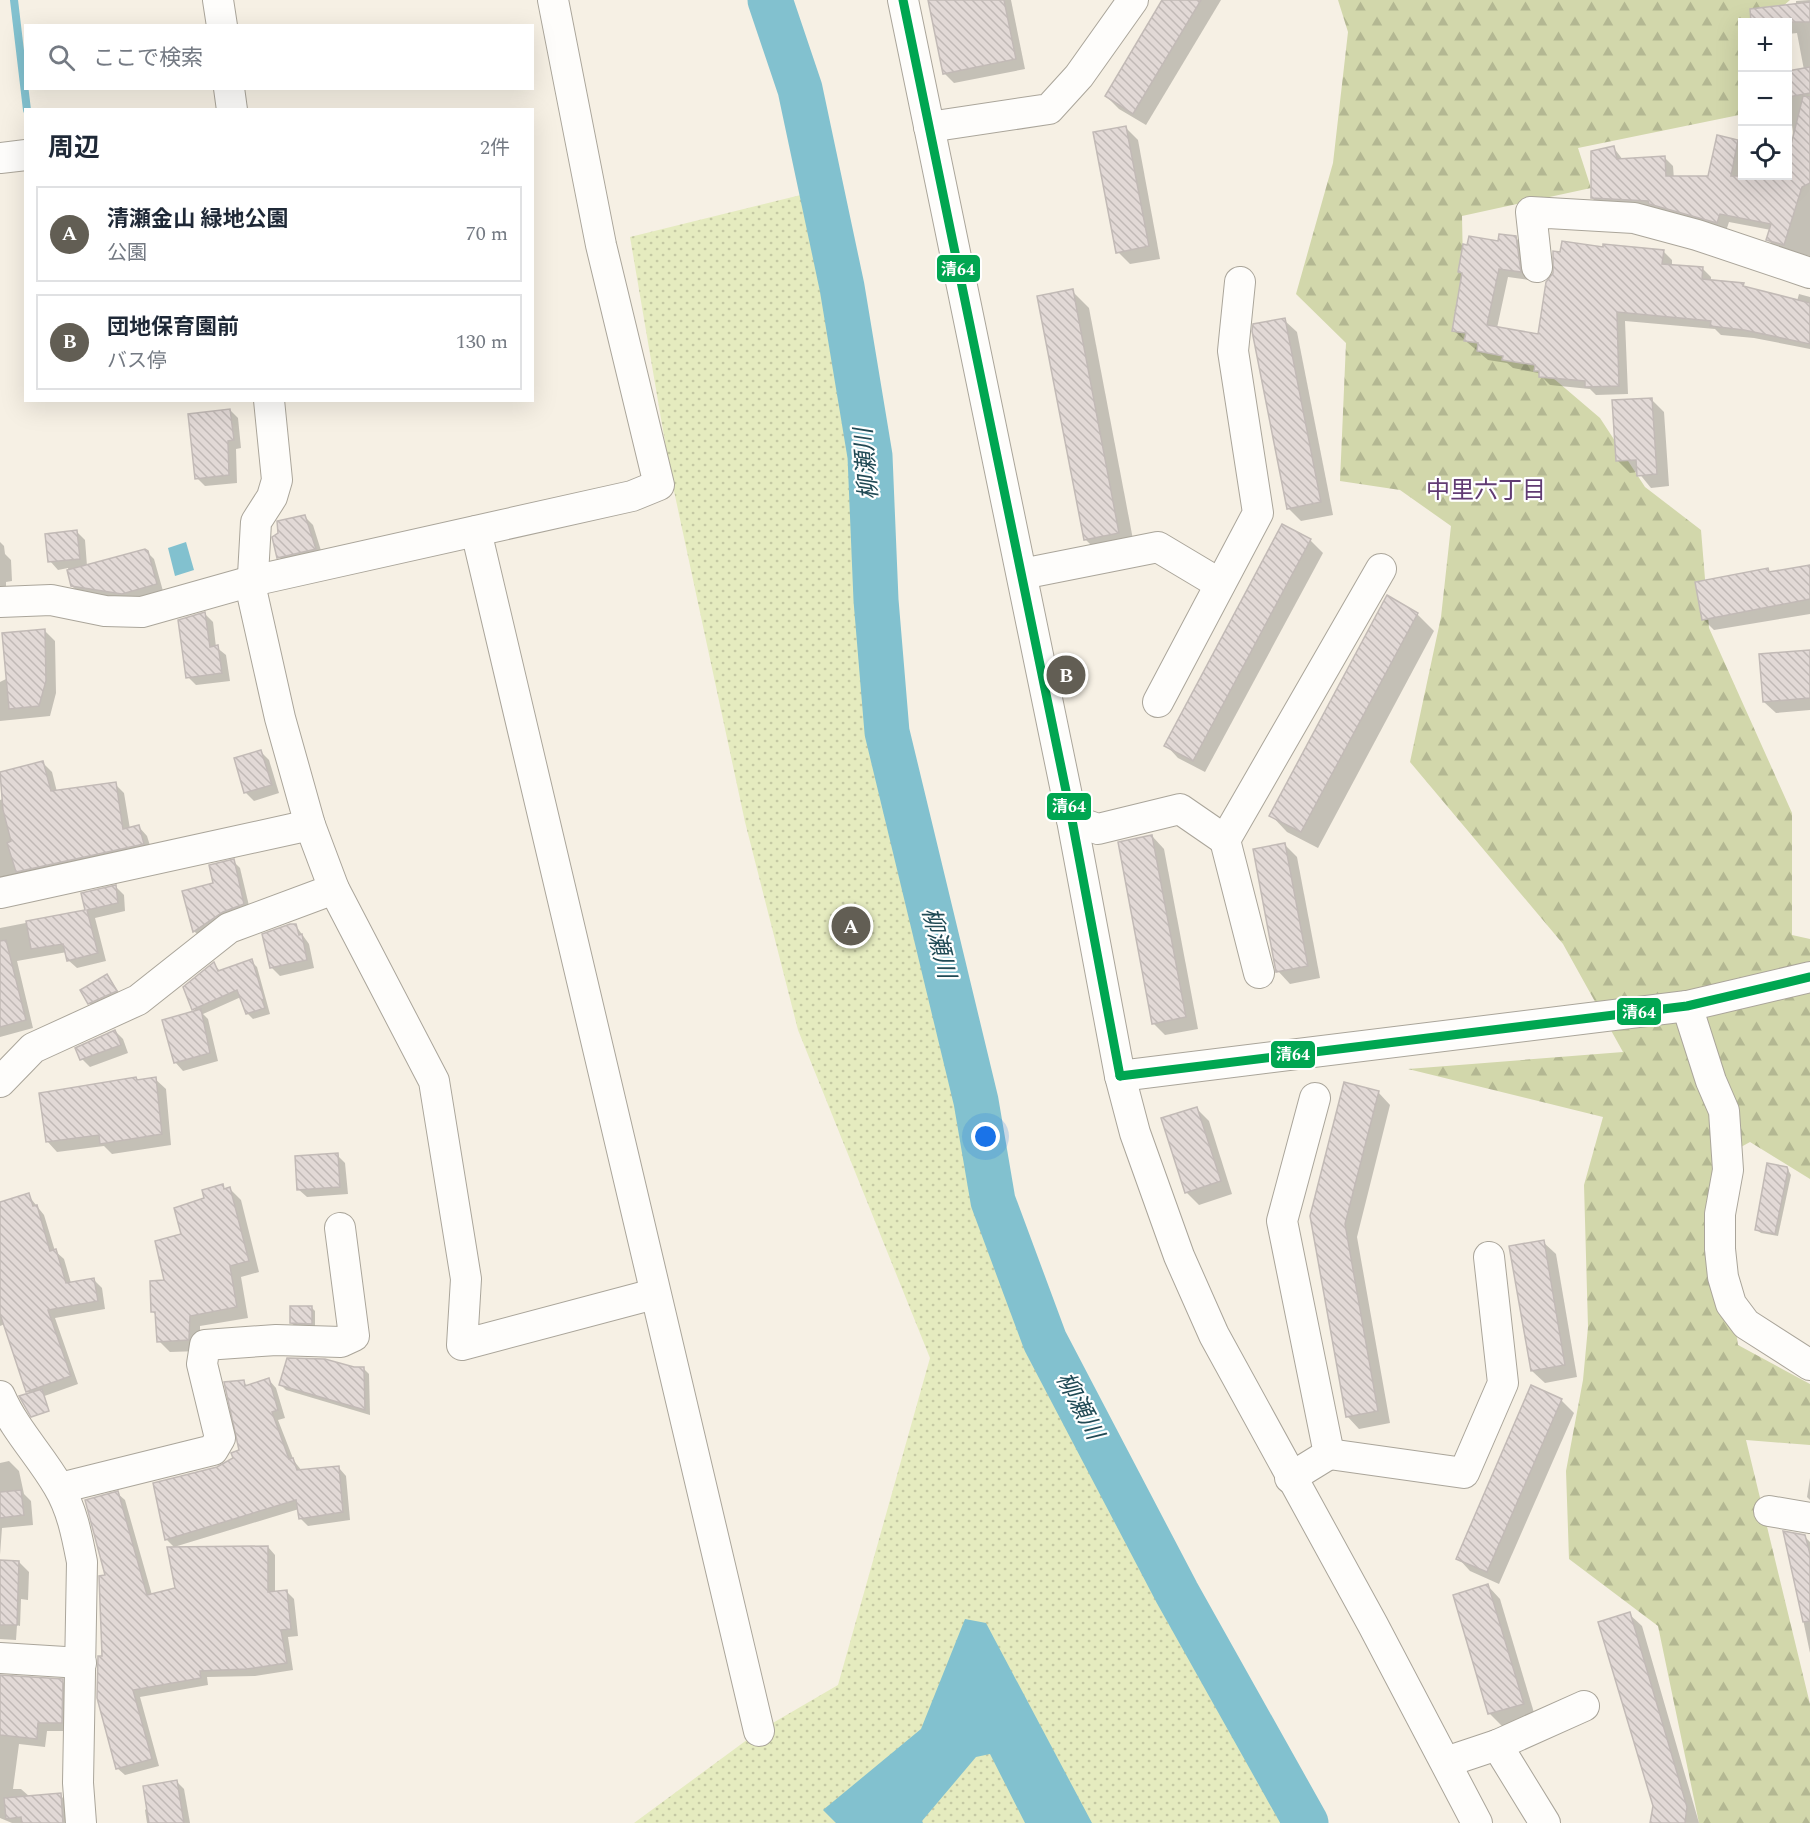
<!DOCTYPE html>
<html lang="ja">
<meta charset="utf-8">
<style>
body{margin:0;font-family:Spectral,"Noto Sans JP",serif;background:#f6f6f7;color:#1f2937}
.controls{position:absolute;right:18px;top:18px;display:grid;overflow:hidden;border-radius:0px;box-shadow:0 6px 24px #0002}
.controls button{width:54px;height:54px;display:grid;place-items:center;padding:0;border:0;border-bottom:2px solid #e0e1e3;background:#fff;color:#1f2937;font:30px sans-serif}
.you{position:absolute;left:986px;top:1137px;width:21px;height:21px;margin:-15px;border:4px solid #fff;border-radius:50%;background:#1a73e8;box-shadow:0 0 0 9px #1a73e833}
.badge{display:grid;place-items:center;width:39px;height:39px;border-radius:50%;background:#625e54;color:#fff;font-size:20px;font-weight:700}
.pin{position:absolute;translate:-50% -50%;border:3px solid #fff;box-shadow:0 2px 6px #0006}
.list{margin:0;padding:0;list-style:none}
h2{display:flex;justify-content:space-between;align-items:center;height:78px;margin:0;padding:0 24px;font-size:26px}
h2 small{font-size:20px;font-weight:400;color:#747a83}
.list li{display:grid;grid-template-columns:39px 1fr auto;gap:18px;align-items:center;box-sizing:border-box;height:96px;margin:0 12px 12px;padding:0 12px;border:2px solid #e0e1e3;border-radius:0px}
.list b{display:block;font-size:22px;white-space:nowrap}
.list p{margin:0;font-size:20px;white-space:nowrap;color:#747a83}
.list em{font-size:20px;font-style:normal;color:#747a83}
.icon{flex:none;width:33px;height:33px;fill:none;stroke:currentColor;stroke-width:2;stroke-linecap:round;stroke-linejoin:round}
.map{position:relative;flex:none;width:1810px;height:1823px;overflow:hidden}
.search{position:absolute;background:#fff;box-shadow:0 6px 24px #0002;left:24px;top:24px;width:510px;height:66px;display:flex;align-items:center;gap:15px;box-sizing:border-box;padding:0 21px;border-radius:0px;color:#747a83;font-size:22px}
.panel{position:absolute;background:#fff;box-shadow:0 6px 24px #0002;left:24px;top:108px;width:510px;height:294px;border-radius:0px}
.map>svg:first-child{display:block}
.forest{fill:url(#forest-firs)}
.park{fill:url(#park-dots)}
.water{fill:#82c1cf}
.shadow{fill:#0003}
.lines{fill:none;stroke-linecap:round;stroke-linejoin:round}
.stream{stroke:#82c1cf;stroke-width:8}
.river{stroke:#82c1cf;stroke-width:45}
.building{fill:url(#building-back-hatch);stroke:#c2bab6;stroke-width:1.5}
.minor-casing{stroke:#aaa59a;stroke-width:32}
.minor{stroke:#fefdfb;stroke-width:30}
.bus-1-casing{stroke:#fff;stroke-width:14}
.bus-1{stroke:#00a651;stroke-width:9}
.labels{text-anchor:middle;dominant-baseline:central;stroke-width:4.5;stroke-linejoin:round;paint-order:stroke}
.water-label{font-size:24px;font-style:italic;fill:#204a55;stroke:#fff}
.neighbourhood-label{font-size:24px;fill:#613b73;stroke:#fff}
.line-badge{stroke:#fff;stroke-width:2}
.badge-label{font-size:16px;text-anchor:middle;font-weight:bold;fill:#fff}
</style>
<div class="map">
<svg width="1810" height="1823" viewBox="0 0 1810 1823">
<defs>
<pattern id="forest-firs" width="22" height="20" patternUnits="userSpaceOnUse" patternTransform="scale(1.5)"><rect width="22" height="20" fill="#d2d7ab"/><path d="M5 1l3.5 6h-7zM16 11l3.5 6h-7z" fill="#b3b792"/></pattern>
<pattern id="park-dots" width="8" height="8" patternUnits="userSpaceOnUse" patternTransform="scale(1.5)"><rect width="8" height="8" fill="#e5ebbf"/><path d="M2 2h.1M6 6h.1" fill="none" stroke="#c4c8a3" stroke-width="1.8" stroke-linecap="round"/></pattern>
<pattern id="building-back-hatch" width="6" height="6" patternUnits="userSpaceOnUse" patternTransform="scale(1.5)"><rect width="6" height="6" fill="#e2d9d6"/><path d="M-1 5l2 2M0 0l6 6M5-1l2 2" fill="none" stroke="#c1b9b6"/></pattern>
</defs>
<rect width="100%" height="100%" fill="#f6f0e4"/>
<!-- forest -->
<polygon class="forest" points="1338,0 1790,0 1775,13 1771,22 1742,22 1742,103 1739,115 1578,148 1591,188 1462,216 1464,316 1539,366 1600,418 1645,487 1701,530 1709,628 1792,813 1792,935 1810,939 1810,1179 1750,1142 1712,1163 1738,1345 1810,1384 1810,1445 1746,1440 1810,1704 1810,1823 1699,1823 1658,1626 1569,1559 1566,1471 1583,1380 1588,1327 1584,1185 1603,1117 1408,1069 1623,1052 1563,944 1410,762 1441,617 1451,526 1400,490 1340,481 1346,343 1296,294 1333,163 1348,32"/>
<!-- park -->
<polygon class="park" points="821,190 887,732 993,1201 1045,1341 1311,1823 634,1823 759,1731 838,1685 930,1358 798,1030 745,822 671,477 630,237"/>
<!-- water -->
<g class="water">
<polygon points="186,542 194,570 175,576 168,548"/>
<polygon points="965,1619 986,1623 1092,1823 1025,1823 990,1754 976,1757 922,1821 923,1823 836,1823 823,1810 921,1729"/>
</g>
<!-- shadow -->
<g class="shadow">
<polygon points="930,0 1011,0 1025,69 954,83 944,73"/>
<polygon points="1164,0 1221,0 1146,125 1119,109 1106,96"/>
<polygon points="1810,0 1810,256 1777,249 1768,240 1771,230 1729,222 1726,231 1601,207 1592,198 1614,148 1623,160 1664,157 1673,166 1675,193 1705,193 1718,136 1742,142 1742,176 1788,176 1788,141 1795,144 1788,100 1788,73 1804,70 1797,33 1788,34 1788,22 1774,22 1772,8 1796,5 1796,1"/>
<polygon points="1125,127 1138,140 1160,259 1130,264 1118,252"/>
<polygon points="1516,238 1525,247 1529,280 1508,277 1497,328 1539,335 1561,254 1604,249 1663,251 1672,260 1672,266 1702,268 1711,277 1711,281 1743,285 1746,288 1797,301 1799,294 1810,297 1810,349 1754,338 1721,335 1715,329 1625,321 1628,394 1596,395 1590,389 1550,385 1538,373 1513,368 1507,363 1488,360 1454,331 1463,276 1459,272 1499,243"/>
<polygon points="1072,291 1089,308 1135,550 1102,556 1085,539"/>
<polygon points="1284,320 1297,332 1333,515 1301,521 1289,509 1254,331"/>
<polygon points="1651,399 1664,412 1669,486 1651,488 1638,472 1630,473 1617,460"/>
<polygon points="230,410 238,418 241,448 236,449 237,483 205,486 197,478"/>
<polygon points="305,517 313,525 323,557 287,565 279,557"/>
<polygon points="77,532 85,540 87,566 147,552 154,559 163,591 129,600 79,593 72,586 68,568 58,570 50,561"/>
<polygon points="1310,540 1323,553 1205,772 1178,758 1166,745"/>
<polygon points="0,542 4,546 5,554 11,560 12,581 6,582 6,587 0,587"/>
<polygon points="1810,566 1810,614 1714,630 1703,619 1768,569 1771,573"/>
<polygon points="205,614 213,622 216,647 226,655 230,681 196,685 188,677"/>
<polygon points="1417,614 1434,631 1318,848 1287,832 1271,815"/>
<polygon points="44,630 55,641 56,693 50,716 0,721 0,682 8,678"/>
<polygon points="1810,651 1810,710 1776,713 1764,702"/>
<polygon points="261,752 269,760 279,793 254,801 246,793"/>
<polygon points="43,763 52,772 57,792 115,784 124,793 130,829 139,827 147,836 152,852 0,886 0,800 3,799 0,774"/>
<polygon points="1152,836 1164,849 1198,1029 1165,1035 1153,1023"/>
<polygon points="1284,844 1297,857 1320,978 1290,984 1278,971"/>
<polygon points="233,861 240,868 250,910 200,937 194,931 215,884"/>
<polygon points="116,887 124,895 125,911 95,918 106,961 77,968 68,960 67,952 17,961 33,1028 0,1037 0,928 87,911 83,894"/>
<polygon points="296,926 309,944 314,968 280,976 272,968 264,935"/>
<polygon points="251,961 257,967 270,1014 253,1019 247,1013 241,997 203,1014 208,1019 218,1061 183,1071 175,1062 196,1012 184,987 214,964 220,971"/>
<polygon points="107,976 124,999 98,1011 89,1003"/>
<polygon points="115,1031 123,1039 128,1053 90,1067 82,1059"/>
<polygon points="136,1079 139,1081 155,1079 166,1089 171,1145 112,1154 104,1146 57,1152 47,1141"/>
<polygon points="1378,1092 1390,1105 1357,1237 1390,1423 1359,1429 1347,1416 1312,1217"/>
<polygon points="1197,1109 1209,1121 1232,1194 1199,1205 1186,1192"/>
<polygon points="337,1155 345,1163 348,1194 307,1197 298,1189"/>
<polygon points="1787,1168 1791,1175 1778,1236 1761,1233 1757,1230"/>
<polygon points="222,1186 226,1190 230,1189 241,1200 259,1272 241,1277 248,1318 200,1326 200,1351 170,1352 159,1341 157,1316 153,1312 183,1235 206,1199"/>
<polygon points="28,1195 44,1215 55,1251 64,1259 71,1283 94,1280 102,1288 105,1309 55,1318 78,1384 36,1399 28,1391 5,1324 0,1326 0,1204"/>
<polygon points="1543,1242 1556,1254 1577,1377 1545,1383 1532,1371"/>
<polygon points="311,1307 315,1311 315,1327 295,1326 291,1323"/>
<polygon points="354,1369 364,1369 369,1374 370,1415 286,1390 281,1385"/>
<polygon points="269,1380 276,1388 285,1418 278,1420 294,1461 302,1471 339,1468 346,1476 350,1520 308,1526 300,1518 299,1509 174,1547 166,1539 218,1468 235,1459 241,1451 243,1382 248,1386"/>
<polygon points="1561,1400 1574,1413 1499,1584 1470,1571 1458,1558"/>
<polygon points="9,1461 19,1471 24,1494 31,1501 33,1525 2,1528 0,1555 0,1463"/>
<polygon points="1810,1478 1810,1500 1807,1497"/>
<polygon points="117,1493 125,1500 152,1595 177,1589 268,1547 275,1555 275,1593 286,1591 294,1599 298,1636 288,1637 293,1670 255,1676 207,1677 208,1685 140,1697 159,1766 125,1775 117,1768 103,1657 107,1577"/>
<polygon points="1785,1533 1804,1536 1810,1542 1810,1653"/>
<polygon points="0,1562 19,1562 29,1572 28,1600 21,1599 20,1626 17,1625 16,1640 0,1639"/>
<polygon points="1488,1586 1500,1599 1535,1716 1502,1726 1490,1714 1455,1596"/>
<polygon points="1629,1614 1642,1626 1699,1823 1652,1823 1654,1806"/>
<polygon points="62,1681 71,1690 70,1731 47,1731 45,1747 19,1744 13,1789 21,1789 30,1797 60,1795 69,1804 71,1823 12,1823 0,1818 0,1684"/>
<polygon points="176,1781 184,1789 190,1823 147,1823 145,1810"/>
</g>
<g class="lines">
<!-- stream -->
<polyline class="stream" points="14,0 27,110"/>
<!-- river -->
<polyline class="river" points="770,0 800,89 842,287 870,456 876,600 887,732 976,1101 993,1201 1045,1341 1177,1593 1306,1823"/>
</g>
<!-- building -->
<g class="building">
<polygon points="928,0 1004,0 1016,59 943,74"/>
<polygon points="1162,0 1201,0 1133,114 1105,96"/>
<polygon points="1810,2 1810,22 1751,22 1750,9"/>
<polygon points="1810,67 1810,93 1788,97 1788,71"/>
<polygon points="1803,96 1810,97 1810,183 1802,187 1784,245 1766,240 1771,224 1720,214 1717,223 1649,204 1648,201 1591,198 1591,151 1614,146 1617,159 1665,156 1666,176 1708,176 1717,135 1738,140 1731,176 1788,176 1788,157"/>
<polygon points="1126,126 1149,246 1116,253 1093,132"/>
<polygon points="1499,234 1516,236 1521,272 1499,269 1487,325 1538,334 1546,282 1553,273 1553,251 1560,252 1562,241 1603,247 1603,244 1664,250 1662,264 1703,267 1702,279 1744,283 1743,286 1810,303 1810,344 1744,330 1710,326 1711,321 1617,312 1619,386 1585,387 1585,381 1539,377 1539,371 1534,371 1535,365 1502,360 1503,356 1477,351 1478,343 1464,341 1466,333 1452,331 1462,273 1458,272 1463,244 1467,245 1469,236 1498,241"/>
<polygon points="1073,289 1119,533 1084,540 1037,296"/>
<polygon points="1285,318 1321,502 1287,509 1252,331 1253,324"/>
<polygon points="1652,398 1657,474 1637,476 1636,460 1616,461 1612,400"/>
<polygon points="230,409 234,440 228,441 229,475 195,479 188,414"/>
<polygon points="305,515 316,549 277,558 272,537 278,533 277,521"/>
<polygon points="1282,524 1311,539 1193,761 1164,746"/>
<polygon points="77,530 80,559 48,562 45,534"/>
<polygon points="145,549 148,551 157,584 122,594 71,586 67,570"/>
<polygon points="1810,565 1810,599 1702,620 1695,582 1768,568 1769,572"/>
<polygon points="1387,595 1418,613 1301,832 1269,816"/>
<polygon points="205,612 210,647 218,645 222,673 186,678 178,620"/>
<polygon points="45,629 46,681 39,706 9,709 2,633"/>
<polygon points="1810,650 1810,698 1763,702 1759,654"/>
<polygon points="261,750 272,785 244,793 234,758"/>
<polygon points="43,761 51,791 116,782 123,829 139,825 144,844 16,872 7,843 11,841 3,810 0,772"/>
<polygon points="1152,835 1186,1017 1152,1024 1118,842"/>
<polygon points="1285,843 1308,966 1276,972 1253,849"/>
<polygon points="234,859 244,904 223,912 193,932 182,891 213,883 209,865"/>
<polygon points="116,885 118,903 87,910 98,953 67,961 63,944 31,949 26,921 85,910 81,893"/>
<polygon points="290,924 296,924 299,935 302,934 307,960 270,968 262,934"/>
<polygon points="6,940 26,1020 0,1027 0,941"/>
<polygon points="252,959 264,999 262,1000 265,1008 246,1014 237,990 192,1010 183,987 214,962 218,971"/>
<polygon points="107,974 117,991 88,1004 80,990"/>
<polygon points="201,1009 210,1053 174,1063 162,1020"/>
<polygon points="115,1030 121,1045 80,1060 75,1048"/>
<polygon points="136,1077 137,1080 156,1077 162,1134 100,1144 99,1135 46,1142 39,1093"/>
<polygon points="1344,1082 1379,1091 1345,1224 1378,1411 1346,1417 1310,1216"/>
<polygon points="1197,1107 1221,1181 1185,1193 1161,1118"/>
<polygon points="338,1153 340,1187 297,1190 295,1156"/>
<polygon points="1767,1163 1787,1167 1788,1170 1775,1234 1755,1230"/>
<polygon points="223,1184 224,1189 230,1187 249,1261 230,1266 237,1307 190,1316 189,1340 157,1342 155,1312 151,1312 150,1281 164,1280 155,1241 181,1234 174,1208 204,1198 202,1190"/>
<polygon points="29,1193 33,1206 37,1205 50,1251 56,1249 66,1283 94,1278 98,1301 48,1310 71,1376 26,1392 0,1314 0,1202"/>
<polygon points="1544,1240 1565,1365 1531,1371 1509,1246"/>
<polygon points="290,1306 312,1306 312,1324 290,1323"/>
<polygon points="287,1358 325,1359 354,1367 364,1367 365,1410 279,1385"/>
<polygon points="269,1378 278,1410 272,1412 289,1459 293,1458 297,1470 339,1466 343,1512 299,1519 296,1500 165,1540 153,1483 217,1467 233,1458 231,1453 239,1450 224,1382 244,1380 245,1386"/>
<polygon points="1531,1385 1562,1399 1487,1572 1456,1559"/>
<polygon points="42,1389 49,1411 31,1417 19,1396"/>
<polygon points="21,1490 24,1515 0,1518 0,1492"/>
<polygon points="118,1491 147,1595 175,1588 167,1547 268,1546 268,1592 287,1590 291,1629 281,1630 287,1663 247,1669 200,1671 201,1678 133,1690 152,1759 116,1769 97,1698 98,1656 102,1656 99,1576 105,1575 85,1500"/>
<polygon points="1783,1531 1805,1535 1810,1554 1810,1621 1803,1622"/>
<polygon points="0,1560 19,1561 17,1625 0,1625"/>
<polygon points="1488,1584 1524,1704 1488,1714 1453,1595"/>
<polygon points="1630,1612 1687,1807 1685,1823 1650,1823 1653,1806 1598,1622"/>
<polygon points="0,1675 63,1679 62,1723 38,1723 37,1739 0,1735"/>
<polygon points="177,1780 184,1823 149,1823 143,1786"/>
<polygon points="61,1793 63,1823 22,1823 21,1817 6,1819 4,1798"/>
</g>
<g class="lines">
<!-- minor casing -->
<g class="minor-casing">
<g id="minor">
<polyline points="218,0 222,26"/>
<polyline points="903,0 1072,820 1120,1076 1135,1133 1179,1256 1214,1335 1373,1625 1477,1823"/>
<polyline points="229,88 232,110"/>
<polyline points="929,127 1049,109 1079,76 1133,0"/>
<polyline points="0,158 26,155"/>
<polyline points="1537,267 1531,212 1634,218 1697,235 1810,273"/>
<polyline points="269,400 277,480 272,497 256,522 252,593 280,718 310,825 334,889 434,1081 466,1279 462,1345 654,1294"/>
<polyline points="476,531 759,1731"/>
<polyline points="1022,574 1158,547 1220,584"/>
<polyline points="0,602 51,600 105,611 142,612 252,581 632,496 659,485 601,245 553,0"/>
<polyline points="1158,702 1258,513 1233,351 1240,282"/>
<polyline points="1072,820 1098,829 1180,809 1225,840 1381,569"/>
<polyline points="1225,840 1259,973"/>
<polyline points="0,893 310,825"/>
<polyline points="1687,1006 1711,1081 1724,1111 1728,1170 1720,1214 1720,1249 1723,1277 1731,1304 1746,1324 1810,1365"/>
<polyline points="1120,1076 1687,1006 1810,977"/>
<polyline points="0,1082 33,1048 138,1000 229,928 334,889"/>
<path d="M0,1396C15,1430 40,1455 58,1486C72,1509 77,1536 82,1562L78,1783L81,1823"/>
<polyline points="1329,1454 1464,1473 1503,1383 1489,1257"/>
<polyline points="1290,1478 1329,1454 1282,1221 1315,1098"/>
<polyline points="60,1488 213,1450 220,1438 202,1364 205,1345 276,1340 341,1342 354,1336 340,1228"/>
<polyline points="1769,1511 1810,1518"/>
<polyline points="0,1658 81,1663"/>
<polyline points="1497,1745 1545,1823"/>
<polyline points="1446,1762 1497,1745 1584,1706"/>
</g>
</g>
<!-- minor -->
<use href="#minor" class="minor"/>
<!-- bus-1 casing -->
<g class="bus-1-casing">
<g id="bus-1">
<polyline points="903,0 1072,820 1120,1076"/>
<polyline points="1120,1076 1687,1006 1810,977"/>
</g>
</g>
<!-- bus-1 -->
<use href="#bus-1" class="bus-1"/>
</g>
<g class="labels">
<!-- water labels -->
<g class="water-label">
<text transform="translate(867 464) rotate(-95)">柳瀬川</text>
<text transform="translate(938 943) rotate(76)">柳瀬川</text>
<text transform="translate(1079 1406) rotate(62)">柳瀬川</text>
</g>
<!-- neighbourhood labels -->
<g class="neighbourhood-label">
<text x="1486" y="491">中里六丁目</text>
</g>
</g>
<g class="line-badge">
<rect x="936" y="254" width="45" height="29" rx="6" fill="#00a651"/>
<rect x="1046" y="792" width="46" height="29" rx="6" fill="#00a651"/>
<rect x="1616" y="997" width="46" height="29" rx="6" fill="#00a651"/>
<rect x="1270" y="1040" width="46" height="29" rx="6" fill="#00a651"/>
</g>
<g class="badge-label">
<text x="958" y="275">清64</text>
<text x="1069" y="812">清64</text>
<text x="1639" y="1018">清64</text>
<text x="1293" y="1060">清64</text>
</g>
</svg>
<div class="controls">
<button>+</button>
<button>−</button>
<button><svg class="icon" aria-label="locate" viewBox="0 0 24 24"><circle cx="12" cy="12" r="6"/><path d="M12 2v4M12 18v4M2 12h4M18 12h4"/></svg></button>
</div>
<div class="you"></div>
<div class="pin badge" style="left:851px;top:926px">A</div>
<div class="pin badge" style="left:1066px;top:675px">B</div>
<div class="search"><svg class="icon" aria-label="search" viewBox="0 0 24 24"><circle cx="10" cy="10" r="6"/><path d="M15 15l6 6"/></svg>ここで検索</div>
<section class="panel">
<h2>周辺<small>2件</small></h2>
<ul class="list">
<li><span class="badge">A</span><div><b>清瀬金山 緑地公園</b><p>公園</p></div><em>70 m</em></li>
<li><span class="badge">B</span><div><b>団地保育園前</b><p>バス停</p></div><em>130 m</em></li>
</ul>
</section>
</div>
